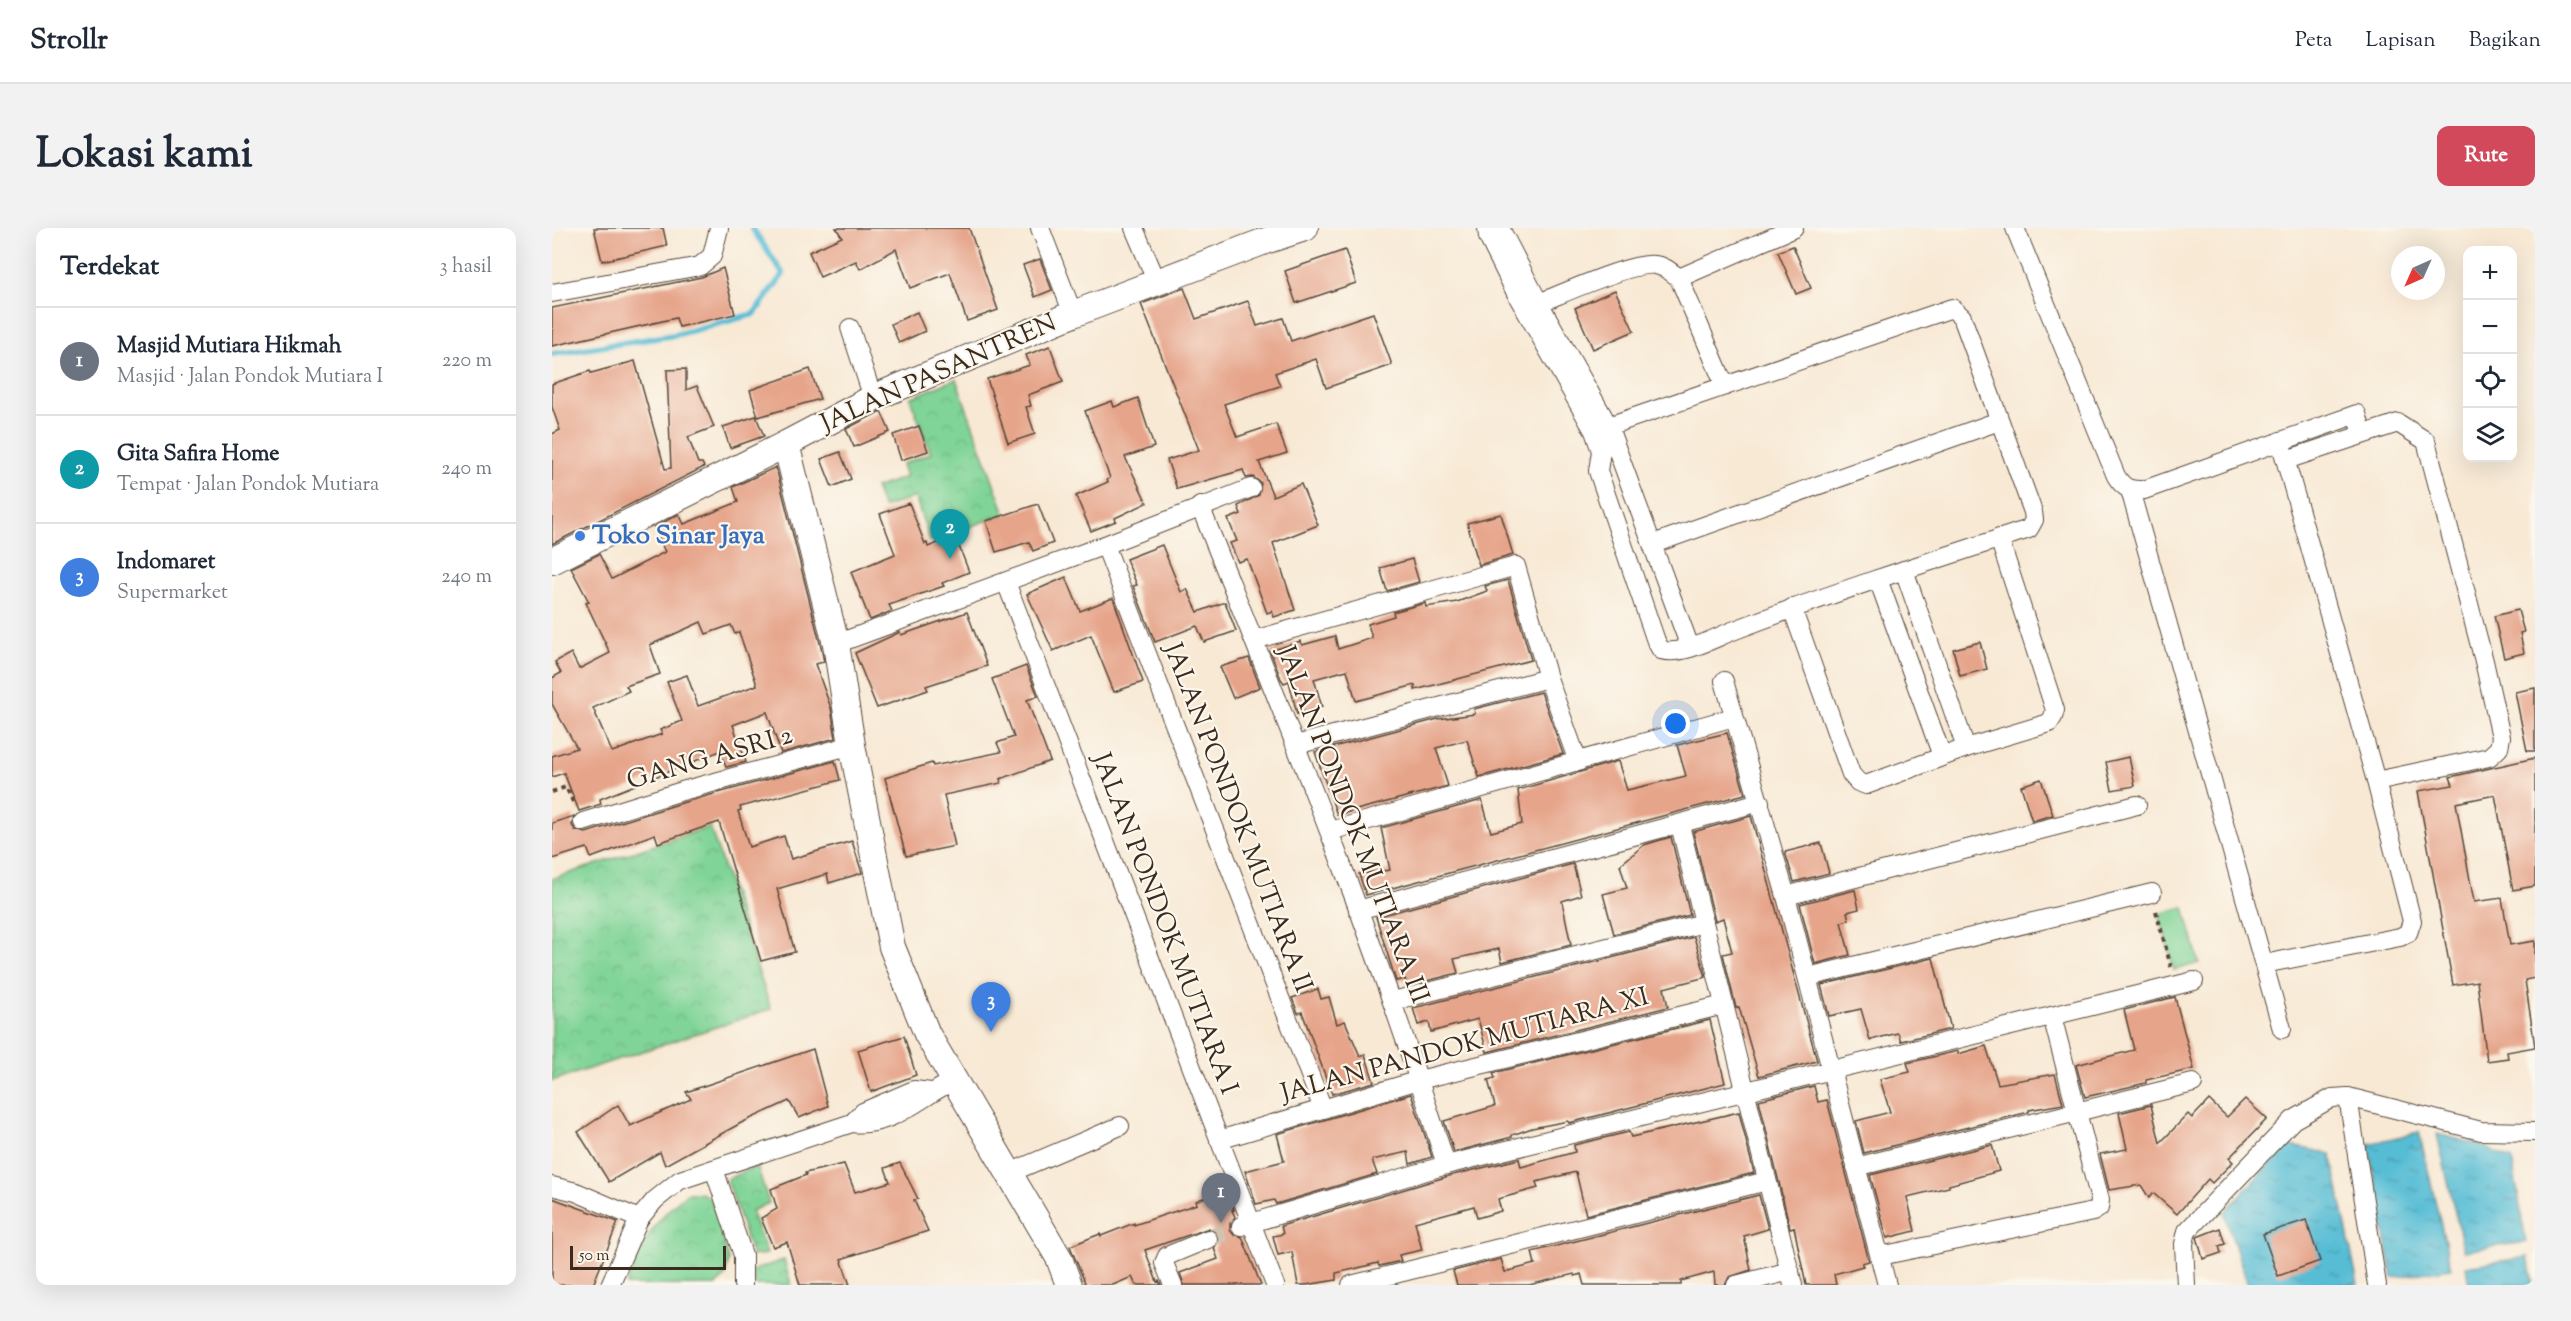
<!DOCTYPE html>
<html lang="id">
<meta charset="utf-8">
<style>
body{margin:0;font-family:"Sorts Mill Goudy",serif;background:#f2f2f3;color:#1f2937}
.controls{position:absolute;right:18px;top:18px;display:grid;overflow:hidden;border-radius:12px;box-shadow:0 6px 24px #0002}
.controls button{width:54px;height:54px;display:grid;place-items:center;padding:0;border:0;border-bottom:2px solid #e0e1e3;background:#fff;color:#1f2937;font:30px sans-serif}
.compass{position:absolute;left:1839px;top:18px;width:54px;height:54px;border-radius:50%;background:#fff;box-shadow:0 6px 24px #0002;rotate:225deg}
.scale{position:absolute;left:18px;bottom:15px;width:156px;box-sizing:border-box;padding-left:6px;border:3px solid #3b2a1e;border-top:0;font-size:16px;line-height:21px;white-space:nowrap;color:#3b2a1e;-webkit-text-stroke:4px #fbf7ec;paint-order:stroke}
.you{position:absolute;left:1124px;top:496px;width:21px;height:21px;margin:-15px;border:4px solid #fff;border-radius:50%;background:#1a73e8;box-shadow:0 0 0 9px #1a73e833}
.badge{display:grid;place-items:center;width:39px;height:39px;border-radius:50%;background:#d1495b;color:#fff;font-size:20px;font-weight:700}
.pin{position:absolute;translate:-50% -50px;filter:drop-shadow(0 2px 3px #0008)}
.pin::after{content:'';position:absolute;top:32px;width:21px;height:18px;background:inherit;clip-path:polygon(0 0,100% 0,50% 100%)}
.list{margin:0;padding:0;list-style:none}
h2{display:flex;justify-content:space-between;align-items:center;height:78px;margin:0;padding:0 24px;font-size:26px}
h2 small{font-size:20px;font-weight:400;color:#747a83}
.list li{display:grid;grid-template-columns:39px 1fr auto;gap:18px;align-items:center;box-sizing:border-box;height:108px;padding:0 24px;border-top:2px solid #e0e1e3}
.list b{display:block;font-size:22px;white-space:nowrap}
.list p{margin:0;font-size:20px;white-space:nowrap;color:#747a83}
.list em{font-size:20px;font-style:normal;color:#747a83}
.icon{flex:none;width:33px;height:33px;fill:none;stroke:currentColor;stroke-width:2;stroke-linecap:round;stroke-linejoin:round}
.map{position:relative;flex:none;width:1983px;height:1057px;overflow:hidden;border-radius:12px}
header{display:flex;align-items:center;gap:36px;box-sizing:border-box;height:84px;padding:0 30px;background:#fff;border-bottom:2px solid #e0e1e3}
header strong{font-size:28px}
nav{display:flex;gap:33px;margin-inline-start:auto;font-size:21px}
.intro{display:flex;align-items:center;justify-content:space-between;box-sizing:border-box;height:144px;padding:0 36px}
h1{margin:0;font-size:42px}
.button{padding:15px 27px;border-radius:12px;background:#d1495b;color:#fff;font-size:21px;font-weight:700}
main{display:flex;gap:36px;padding:0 36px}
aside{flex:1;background:#fff;border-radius:12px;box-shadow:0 6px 24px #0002}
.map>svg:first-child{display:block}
.park{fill:url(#park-crowns);stroke:#5e7f5a;stroke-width:1.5}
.pitch{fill:#80d497;stroke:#5e7f5a;stroke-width:1.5}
.water{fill:url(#water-ripples);stroke:#49747a;stroke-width:1.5}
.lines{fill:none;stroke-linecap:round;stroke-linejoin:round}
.stream{stroke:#57bdd5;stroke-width:6}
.building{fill:#e6a58b;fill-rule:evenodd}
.street-tunnel{stroke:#d2c3b0;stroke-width:18;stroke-dasharray:18 9;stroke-linecap:butt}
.street-casing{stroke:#574739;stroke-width:20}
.secondary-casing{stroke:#574739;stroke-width:28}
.path{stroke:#574739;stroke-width:4;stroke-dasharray:4.5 4.5;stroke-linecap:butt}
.street{stroke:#fff;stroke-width:18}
.secondary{stroke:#fff;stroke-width:26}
.shop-dot{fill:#3f7fe0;stroke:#fbf7ec;stroke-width:2}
.labels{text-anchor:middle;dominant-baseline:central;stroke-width:4.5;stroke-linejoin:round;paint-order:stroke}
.street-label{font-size:26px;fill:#3b2a1e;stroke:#fbf7ec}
.shop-label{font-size:26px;font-weight:bold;fill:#366cbe;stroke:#fbf7ec;text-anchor:start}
</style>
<header>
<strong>Strollr</strong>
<nav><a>Peta</a><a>Lapisan</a><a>Bagikan</a></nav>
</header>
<div class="intro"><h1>Lokasi kami</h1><a class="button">Rute</a></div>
<main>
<aside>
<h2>Terdekat<small>3 hasil</small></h2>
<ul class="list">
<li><span class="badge" style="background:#6b7280">1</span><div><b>Masjid Mutiara Hikmah</b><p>Masjid · Jalan Pondok Mutiara I</p></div><em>220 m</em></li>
<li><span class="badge" style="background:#0f9aa8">2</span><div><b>Gita Safira Home</b><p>Tempat · Jalan Pondok Mutiara</p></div><em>240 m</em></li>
<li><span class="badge" style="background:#3f7fe0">3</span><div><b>Indomaret</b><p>Supermarket</p></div><em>240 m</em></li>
</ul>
</aside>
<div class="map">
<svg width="1983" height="1057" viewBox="0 0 1983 1057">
<defs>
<pattern id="park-crowns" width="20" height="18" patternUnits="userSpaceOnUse" patternTransform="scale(1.5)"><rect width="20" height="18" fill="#80d497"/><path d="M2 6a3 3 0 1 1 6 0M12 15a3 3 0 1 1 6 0" fill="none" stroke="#70b682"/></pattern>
<pattern id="water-ripples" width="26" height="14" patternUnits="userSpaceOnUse" patternTransform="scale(1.5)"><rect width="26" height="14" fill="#57bdd5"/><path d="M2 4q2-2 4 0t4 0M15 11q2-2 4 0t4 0" fill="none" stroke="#499aac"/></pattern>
</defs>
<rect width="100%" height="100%" fill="#fbf7ec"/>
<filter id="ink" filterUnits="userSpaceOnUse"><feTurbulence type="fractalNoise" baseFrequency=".0167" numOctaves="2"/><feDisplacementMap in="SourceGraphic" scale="12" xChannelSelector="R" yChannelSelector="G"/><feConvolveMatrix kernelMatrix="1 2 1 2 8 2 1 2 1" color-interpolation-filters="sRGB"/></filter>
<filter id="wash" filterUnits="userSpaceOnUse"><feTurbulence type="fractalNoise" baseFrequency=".008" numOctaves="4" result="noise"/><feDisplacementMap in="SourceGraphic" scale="24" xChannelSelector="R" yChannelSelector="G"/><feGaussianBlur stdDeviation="1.35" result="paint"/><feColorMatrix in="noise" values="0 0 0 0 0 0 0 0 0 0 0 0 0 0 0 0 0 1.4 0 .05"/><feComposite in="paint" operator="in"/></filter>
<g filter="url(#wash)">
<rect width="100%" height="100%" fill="#f8e9d5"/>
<!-- park -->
<g class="park">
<polygon points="404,151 453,286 378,313 363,269 331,280 323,260 354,249 350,236 379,225 358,170"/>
<polygon points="158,599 219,781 0,853 0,651"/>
<polygon points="205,938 217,975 199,983 215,1026 200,1028 175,951"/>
<path d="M135,965H150L160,973L177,1032L173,1049L164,1057H74C88,1017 102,992 135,965Z"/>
<polygon points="232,1032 239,1057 204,1057 199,1043"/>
</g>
<!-- pitch -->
<polygon class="pitch" points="1632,679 1647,735 1622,742 1607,686"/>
<!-- water -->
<g class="water">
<polygon points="1867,904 1899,1040 1841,1050 1816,916"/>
<polygon points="1885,906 1924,916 1960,931 1974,1014 1912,1023"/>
<polygon points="1735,917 1779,926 1806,1057 1696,1057 1672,985"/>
<polygon points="1976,1029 1981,1057 1917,1057 1914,1038"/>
</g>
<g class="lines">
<!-- stream -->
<polyline class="stream" points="0,126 123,107 202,86 231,46 200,0"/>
</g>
<g id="blocks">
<!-- building -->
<g class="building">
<polygon points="42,0 111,0 115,18 50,33"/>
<polygon points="284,0 417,0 446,82 415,93 398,45 358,60 344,21 308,41 304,33 268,49 257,24 290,9"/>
<polygon points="1241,18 1259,60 1244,66 1226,24"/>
<polygon points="793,22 804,55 744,75 733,43"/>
<polygon points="488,31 500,62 483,69 471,37"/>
<polygon points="171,40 183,86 127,99 124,90 0,118 0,80 150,49"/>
<polygon points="632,60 644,91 696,73 705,98 731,90 739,113 821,85 840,137 774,160 764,131 723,145 728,158 672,176 685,209 724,196 735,225 707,234 721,268 749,256 766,297 721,315 743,382 722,389 720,383 715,385 695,331 686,334 678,315 685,313 676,291 689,286 686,278 707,267 709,255 701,249 694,250 691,242 625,261 615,232 647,222 589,76"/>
<polygon points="1063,62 1082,103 1041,121 1023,80"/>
<polygon points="365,84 373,103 347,115 339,96"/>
<polygon points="498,118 511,154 476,167 479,178 474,179 483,206 456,215 435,151 478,137 474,127"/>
<polygon points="83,133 113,241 119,240 115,142 134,141 134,162 145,158 162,199 136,209 146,235 150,235 152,239 0,316 0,206 8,202 0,179 0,156 38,143 39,145"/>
<polygon points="258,141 268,171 206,189 198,162"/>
<polygon points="586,170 602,219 573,229 595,275 563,290 564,293 539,303 524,268 556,254 555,252 558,250 533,183 560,173 562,179"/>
<polygon points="329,183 338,204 302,219 294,201"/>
<polygon points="204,188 212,208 178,220 171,199"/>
<polygon points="367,198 376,223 349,232 341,207"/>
<polygon points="288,224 299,251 280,259 269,231"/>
<path d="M224,239L269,419L272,434L263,436L279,480L284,510L229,525L215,484L181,497L194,534L174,539L168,523L48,571L49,576L27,583L12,545L0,549V528L25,520L0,476V450L9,445L3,434L19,425L27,441L58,425L34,375L37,374L19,340L47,326L60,351L113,324L102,299L127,286L132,296L186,274L181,259ZM149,394L154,406L179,397L183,406L187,404L205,457L146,478L135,447L115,454L130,493L108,502L110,506L60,524L41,480L77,463L74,458L108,446L98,417Z"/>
<polygon points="357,275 373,316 375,315 376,319 403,308 417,344 390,355 392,358 337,377 340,383 318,392 299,344 343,326 328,286"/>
<polygon points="486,276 501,315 481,323 477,314 444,324 434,293"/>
<polygon points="949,286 961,327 927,337 915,295"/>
<polygon points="610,317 629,364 635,361 646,384 673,374 684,403 652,414 645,398 603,414 581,358 585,357 574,331"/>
<polygon points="860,331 867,354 835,363 828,340"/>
<polygon points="514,349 528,383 561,370 591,454 562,464 539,407 501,423 475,366"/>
<polygon points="956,352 979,432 863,462 863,457 804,473 795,442 762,451 770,479 745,486 737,453 732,455 729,451 718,423 749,413 750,417 783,408 786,421 820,410 816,396 842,388 841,384 873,375 874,379 905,374 935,363 933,358"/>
<polygon points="1966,382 1972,404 1968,405 1972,425 1952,430 1942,388"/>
<polygon points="415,384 435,438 374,458 376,462 325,480 303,425 348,404 349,407"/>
<polygon points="1428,414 1435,441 1408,448 1401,421"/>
<polygon points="697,430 708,459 681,470 668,439"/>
<polygon points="474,438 486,468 475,472 498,533 448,551 449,555 392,567 403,618 354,628 333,550 380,535 381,538 449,524 445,515 462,509 440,451"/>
<polygon points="1983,460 1983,523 1975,523 1963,464"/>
<polygon points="989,464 1011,526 927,549 915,512 884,520 896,558 785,587 763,524 886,491 923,486 922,481"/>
<polygon points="1175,505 1193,566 814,667 807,646 838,642 829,600 930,572 939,604 970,596 966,562 1066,533 1075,562 1134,548 1125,517"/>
<polygon points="1577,529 1583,558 1560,562 1554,534"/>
<polygon points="1983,530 1983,658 1961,662 1943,567 1904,575 1922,674 1950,670 1958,717 1983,713 1983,750 1973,752 1983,819 1955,824 1956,830 1935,833 1925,753 1901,757 1866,563 1901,557 1898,549"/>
<polygon points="283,533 288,552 188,579 189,582 186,583 197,619 232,608 239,631 300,613 310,645 277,655 275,646 225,661 243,724 209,733 167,594 106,615 103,606 39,630 35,620 0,631 0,595 22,588 20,597 23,602 34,605 133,574"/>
<polygon points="1489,551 1501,587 1480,593 1469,558"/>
<polygon points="1199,588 1265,833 1207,848 1187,779 1184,780 1171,726 1180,724 1171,690 1163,693 1141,604"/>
<polygon points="1119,609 1138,687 1062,706 1051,666 1075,660 1068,637 1092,617"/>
<polygon points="1269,615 1277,645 1242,654 1233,624"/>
<polygon points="1021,636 1029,667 1010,673 1019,717 950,734 947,721 902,731 906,745 855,758 853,751 844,753 824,689"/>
<polygon points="1303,662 1307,681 1295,684 1297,692 1289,694 1298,727 1263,736 1248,676"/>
<polygon points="1142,709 1154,749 1112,760 1116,779 935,824 926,791 879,804 877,794 866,797 861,780"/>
<polygon points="1381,730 1399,801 1349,813 1346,805 1318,812 1309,781 1277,788 1269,757"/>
<polygon points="766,761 769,771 777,769 785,796 793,793 808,828 813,826 822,854 780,866 750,784 746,785 740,770"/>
<polygon points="1623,769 1642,841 1594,852 1594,855 1533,869 1524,837 1582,822 1572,782"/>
<polygon points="1158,792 1173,855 1017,895 1016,893 980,900 960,907 960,909 902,924 892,893 943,878 936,852 943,850 941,845"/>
<polygon points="352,808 364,847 319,864 306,822"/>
<polygon points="1434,818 1446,856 1503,846 1511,876 1477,882 1477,884 1312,925 1304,893 1338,884 1328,851 1358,844 1355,835 1406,823 1406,826"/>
<polygon points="261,821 276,878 247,890 237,873 189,895 113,937 108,924 57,954 26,904 66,877 78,898 139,871 134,864"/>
<polygon points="1262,858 1266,874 1275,872 1317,1033 1310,1035 1311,1038 1282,1046 1284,1057 1254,1057 1242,999 1238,1000 1207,872"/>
<polygon points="859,866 880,929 858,936 856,924 820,932 825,946 724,976 722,972 704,976 693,943 732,933 725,906"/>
<polygon points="1693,871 1715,891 1677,930 1681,934 1660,955 1656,951 1625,986 1601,965 1597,970 1589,957 1557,962 1548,926 1575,921 1567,885 1599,877 1608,915 1636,886 1640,890 1657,872 1675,889"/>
<polygon points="1187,884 1202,945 1034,987 1024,944 984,954 986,960 946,971 949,983 925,990 922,978 863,994 870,1022 847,1027 849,1033 827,1038 826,1035 802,1041 784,1045 784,1052 754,1057 746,1057 740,1024 726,1027 721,1008 731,1006 729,998 897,948 967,931 969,939 1023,924 1022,917 1077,904 1079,909"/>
<polygon points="1440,917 1447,943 1397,957 1397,959 1355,969 1363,1003 1335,1010 1318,947"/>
<polygon points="348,935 366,971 362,972 376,1003 289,1031 298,1057 248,1057 235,1014 221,1019 209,990 225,981 219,961 254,947 253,945 292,936 303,964 338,954 333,940"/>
<polygon points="674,961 682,982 680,982 683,989 678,995 678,1002 682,1007 690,1009 709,1057 632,1057 628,1045 666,1031 662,1020 667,1013 667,1007 657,1000 593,1022 605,1054 607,1053 609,1057 584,1057 580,1049 561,1057 534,1057 518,1018 548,1006 549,1008 582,995 582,997 645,976 644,973"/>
<polygon points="1207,967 1216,1001 1192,1008 1199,1042 1177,1049 1173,1057 1163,1057 1162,1044 1129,1053 1129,1057 1032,1057 1029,1046 1023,1048 1022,1046 977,1057 905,1057 901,1043 949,1031 953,1044 983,1036 980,1024"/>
<polygon points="0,970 66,994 41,1057 0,1057"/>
<polygon points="1754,992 1768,1033 1726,1048 1711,1006"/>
<polygon points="1668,1000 1673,1016 1667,1018 1669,1025 1651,1031 1645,1009"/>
</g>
</g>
</g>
<g filter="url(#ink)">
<use href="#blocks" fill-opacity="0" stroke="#574739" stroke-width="1.5"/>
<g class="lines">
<!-- street-tunnel -->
<polyline class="street-tunnel" points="656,1011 689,998"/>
<!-- street casing -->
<g class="street-casing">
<g id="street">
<polyline points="488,0 521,86"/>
<polyline points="582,0 605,54"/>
<path d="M935,0L936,9L966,69L1042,203L1049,223L1046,243L1104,413L1109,422C1131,428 1162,410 1183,402C1280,365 1379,333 1477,301L1482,292L1481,284L1410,89L1400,80L1042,203"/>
<polyline points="948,0 987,75 1056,197 1138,419"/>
<path d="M1463,0L1564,248C1572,261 1577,262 1592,262L1805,186L1811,206"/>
<polyline points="1127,50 1242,0"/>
<polyline points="0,65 148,38 160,28 167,0"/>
<path d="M987,75C1010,66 1082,33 1103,37C1113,38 1119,44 1127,50L1173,158"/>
<polyline points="298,100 321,170"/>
<polyline points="1734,232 1846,195 1874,213 1932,433 1949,509 1947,520 1937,529 1824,553"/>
<polyline points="1578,262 1730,801"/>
<path d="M648,278C735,496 825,713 894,937"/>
<polyline points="1101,316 1447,193"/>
<polyline points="553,317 771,881"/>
<polyline points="1352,342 1414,520"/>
<polyline points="1326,351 1390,528"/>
<polyline points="454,354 723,1057"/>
<polyline points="1240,380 1299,546 1306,554 1314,557 1414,520 1497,495 1501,489 1503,482 1447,310"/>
<polyline points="702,412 964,338 996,450 1026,534"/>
<polyline points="284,416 553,317 699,260"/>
<polyline points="1172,453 1234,668 1335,1057"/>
<polyline points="744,517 996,450"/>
<polyline points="31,594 130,563 300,517"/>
<polyline points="1128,597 1241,1057"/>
<polyline points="778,603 1182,489"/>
<polyline points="1234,668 1585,577"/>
<polyline points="806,682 1208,574"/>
<polyline points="1712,736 1848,709 1856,705 1860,693 1824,553 1728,213"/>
<polyline points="1256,749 1600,665"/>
<polyline points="841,773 1152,695"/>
<polyline points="1796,869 1929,903 1983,904"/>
<polyline points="300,895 311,884 362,862 379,864"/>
<polyline points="667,912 867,852 1172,777"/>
<polyline points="1304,939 1641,855"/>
<polyline points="162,941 191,1027 191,1057"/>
<polyline points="455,946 568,898"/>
<polyline points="0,958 24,964 87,991"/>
<polyline points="689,998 894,937 1642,753"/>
<polyline points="1328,1028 1541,984 1547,980 1548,972 1500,788"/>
<path d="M58,1057L87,991L103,972L128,952L300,895C339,900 368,869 401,853"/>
<polyline points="621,1057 612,1035 615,1028 656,1011"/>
<polyline points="799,1057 1215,953"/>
<polyline points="1184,1057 1238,1043"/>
<polyline points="1634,1057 1632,1016 1635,1003 1741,892 1780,870 1796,869 1825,1057"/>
</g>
</g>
<!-- secondary casing -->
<g class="secondary-casing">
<g id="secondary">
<polyline points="234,216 284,416 300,517 340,719 375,806 507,1030 517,1057"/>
<polyline points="0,333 234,216 321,170 521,86 713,13 753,0"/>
</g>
</g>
<!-- path -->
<g class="path">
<polyline points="0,564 14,559 23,578"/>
<polyline points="1604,683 1619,739"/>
</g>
<!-- street -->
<use href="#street" class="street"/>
<!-- secondary -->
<use href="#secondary" class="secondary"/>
</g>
</g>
<!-- markers -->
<circle class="shop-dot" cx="28" cy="308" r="6"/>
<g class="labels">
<!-- street labels -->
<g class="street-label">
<text transform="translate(387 146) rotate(-24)">JALAN PASANTREN</text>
<text transform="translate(158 531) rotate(-16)">GANG ASRI 2</text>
<text transform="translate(685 590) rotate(69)">JALAN PONDOK MUTIARA II</text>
<text transform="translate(800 597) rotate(69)">JALAN PONDOK MUTIARA III</text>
<text transform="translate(612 696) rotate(69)">JALAN PONDOK MUTIARA I</text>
<text transform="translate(913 818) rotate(-15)">JALAN PANDOK MUTIARA XI</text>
</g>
<!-- shop labels -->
<g class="shop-label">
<text x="40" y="308">Toko Sinar Jaya</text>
</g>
</g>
</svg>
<div class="controls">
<button>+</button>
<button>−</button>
<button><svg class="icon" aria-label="locate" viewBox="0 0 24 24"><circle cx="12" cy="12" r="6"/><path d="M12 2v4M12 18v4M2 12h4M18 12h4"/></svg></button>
<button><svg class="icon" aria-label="layers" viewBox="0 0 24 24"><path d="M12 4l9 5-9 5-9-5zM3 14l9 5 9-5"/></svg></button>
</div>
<svg class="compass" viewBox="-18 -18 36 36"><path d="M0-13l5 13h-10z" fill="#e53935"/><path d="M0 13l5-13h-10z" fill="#747a83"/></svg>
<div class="scale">50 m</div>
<div class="you"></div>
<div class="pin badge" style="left:669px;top:995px;background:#6b7280">1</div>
<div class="pin badge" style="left:398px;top:331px;background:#0f9aa8">2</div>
<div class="pin badge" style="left:439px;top:804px;background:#3f7fe0">3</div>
</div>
</main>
